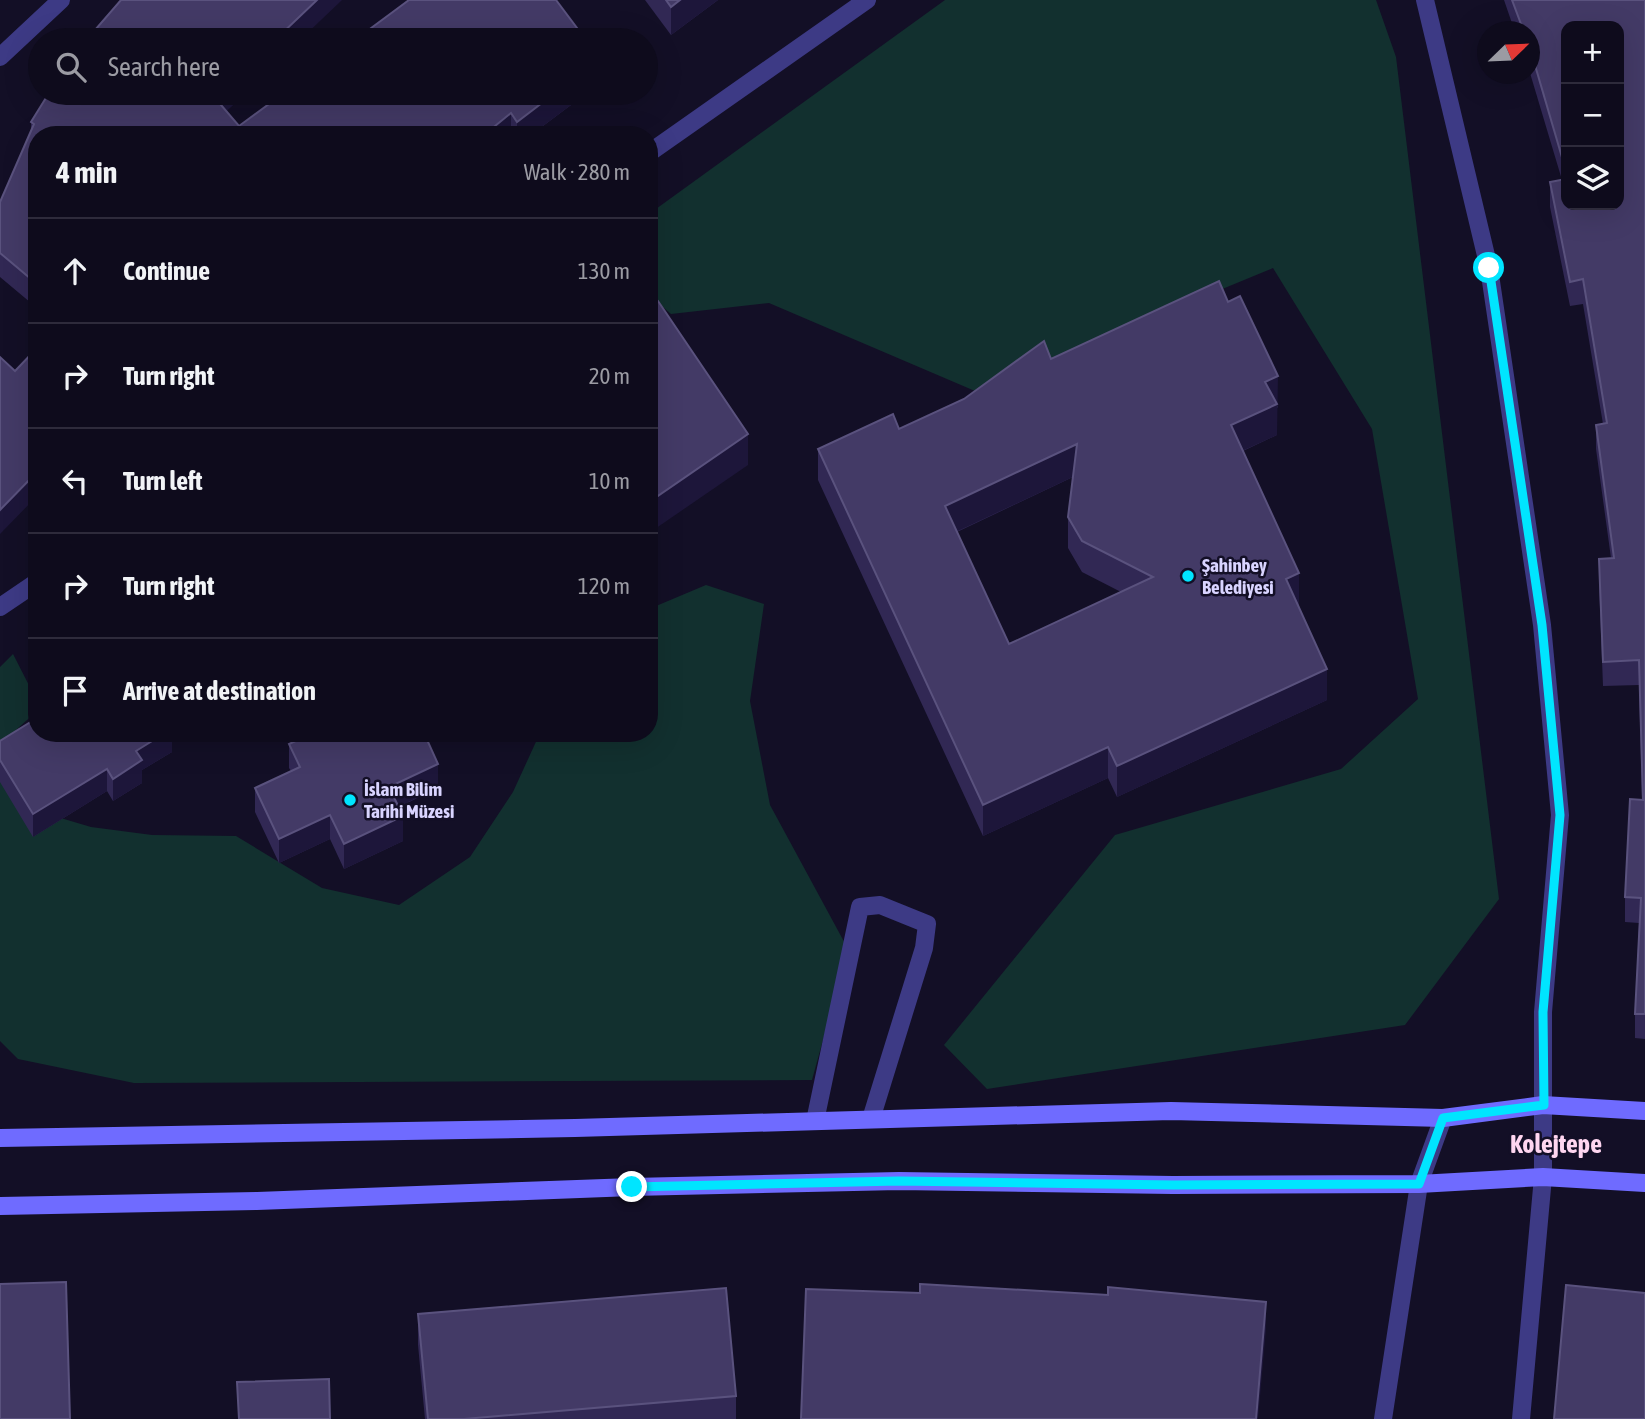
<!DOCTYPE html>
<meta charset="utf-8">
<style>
body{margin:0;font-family:"Asap Condensed",sans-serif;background:#171425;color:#f1f3f6}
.controls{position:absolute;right:21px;top:21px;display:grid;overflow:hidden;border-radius:14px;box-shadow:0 7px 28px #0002}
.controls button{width:63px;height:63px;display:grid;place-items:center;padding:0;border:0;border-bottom:2px solid #2e2b3b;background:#0e0b1c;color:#f1f3f6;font:35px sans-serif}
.compass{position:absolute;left:1477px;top:21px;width:63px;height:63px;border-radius:50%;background:#0e0b1c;box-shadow:0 7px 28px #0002;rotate:67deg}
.stop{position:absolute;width:21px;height:21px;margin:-16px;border:5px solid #00e5ff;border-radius:50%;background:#fff}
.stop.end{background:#00e5ff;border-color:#fff;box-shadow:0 2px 7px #0008}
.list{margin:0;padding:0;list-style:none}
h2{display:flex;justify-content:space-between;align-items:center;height:91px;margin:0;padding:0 28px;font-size:30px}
h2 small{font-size:23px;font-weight:400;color:#9b9ba3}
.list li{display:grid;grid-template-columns:46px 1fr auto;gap:21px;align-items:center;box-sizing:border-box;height:105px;padding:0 28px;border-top:2px solid #2e2b3b}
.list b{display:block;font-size:26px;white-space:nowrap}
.list em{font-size:23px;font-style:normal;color:#9b9ba3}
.icon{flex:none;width:38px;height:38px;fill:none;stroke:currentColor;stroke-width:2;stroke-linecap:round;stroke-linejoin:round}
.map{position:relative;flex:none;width:1645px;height:1419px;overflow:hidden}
.search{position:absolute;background:#0e0b1c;box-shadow:0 7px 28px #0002;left:28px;top:28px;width:630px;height:77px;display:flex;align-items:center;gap:18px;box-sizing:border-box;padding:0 24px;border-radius:38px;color:#9b9ba3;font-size:26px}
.panel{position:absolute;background:#0e0b1c;box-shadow:0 7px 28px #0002;left:28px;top:126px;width:630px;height:616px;border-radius:28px}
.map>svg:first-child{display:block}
.green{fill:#12302f}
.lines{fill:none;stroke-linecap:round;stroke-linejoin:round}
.lane{stroke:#3d3a85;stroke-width:18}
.street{stroke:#3d3a85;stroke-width:18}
.secondary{stroke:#6f6bff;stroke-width:18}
.wall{fill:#312854;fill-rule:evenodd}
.shaded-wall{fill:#1d163a}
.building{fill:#433a66;stroke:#5a527e;stroke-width:2;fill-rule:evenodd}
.route{stroke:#00e5ff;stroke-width:9}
.poi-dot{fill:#00e5ff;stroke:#130f26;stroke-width:2.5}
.labels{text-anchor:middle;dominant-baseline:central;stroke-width:5;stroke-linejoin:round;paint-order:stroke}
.poi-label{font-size:19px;font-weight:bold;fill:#d9d4ff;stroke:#130f26;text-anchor:start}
.district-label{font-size:26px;font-weight:bold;fill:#ffd6f0;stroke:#130f26}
</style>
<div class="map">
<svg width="1645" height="1419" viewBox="0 0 1645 1419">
<rect width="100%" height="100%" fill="#130f26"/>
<!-- green -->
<g class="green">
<polygon points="945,0 1376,0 1396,57 1499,899 1405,1025 987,1089 944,1045 1115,835 1341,769 1418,699 1372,429 1273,268 975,391 769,303 671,314 649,295 649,214"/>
<polygon points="706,585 764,604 750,701 770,805 848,949 812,1080 134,1083 18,1059 0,1041 0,667 13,654 37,701 37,711 7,738 37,811 91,827 152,835 236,836 322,888 399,905 470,857 513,792 540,733 649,733 649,609"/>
</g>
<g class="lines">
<!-- lane -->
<polyline class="lane" points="815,1121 860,907 880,905 927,924 924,948 871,1119"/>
<!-- street -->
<g class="street">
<polyline points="1425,0 1489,268 1542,625 1560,815 1543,1012 1543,1177 1521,1419"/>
<polyline points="0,57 61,0"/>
<polyline points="649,153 867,0"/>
<polyline points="0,607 37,582"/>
<polyline points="1383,1419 1419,1184 1443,1118"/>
</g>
<!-- secondary -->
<g class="secondary">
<polyline points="0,1138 575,1128 1171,1111 1443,1118 1543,1105 1645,1111"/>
<polyline points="0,1206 257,1201 632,1187 899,1181 1173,1185 1419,1184 1543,1177 1645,1183"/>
</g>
</g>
<!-- wall -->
<g class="wall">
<polygon points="645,0 718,0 671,35"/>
<path d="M1504,0H1645V1039L1635,1038V1014L1639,923L1625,922V897L1642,800L1639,685L1603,686L1599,583V559L1611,558L1596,449V425L1603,424L1583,304L1570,306L1550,207V182L1562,180L1530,73V32H1515ZM1566,26L1619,205H1566Z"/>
<polygon points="284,93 587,93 531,135 37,135 37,308 0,277 0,202 31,131 31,122 226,111 239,126"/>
<path d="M1228,302L1278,407L1277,408V435L1243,451L1299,604L1298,605L1327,700L1117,797L1108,778L983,836L818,480V449L899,429L1051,359ZM1073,477L1068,517V548L1082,572L1121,592L1009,644L957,532Z"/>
<polygon points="172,733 172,752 142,770 142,783 113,801 107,791 33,837 0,782 0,741"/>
<polygon points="363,737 438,788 399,807 403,841 344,869 330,839 279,863 255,812 255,788 291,771 289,768 289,744"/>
<polygon points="418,1314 736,1396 736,1419 425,1419 418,1345"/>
</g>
<!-- shaded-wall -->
<g class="shaded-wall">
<polygon points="317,0 342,0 300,40 275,40"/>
<polygon points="680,0 718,0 671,35 671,7"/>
<polygon points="221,93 246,93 215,122 215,98"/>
<polygon points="555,93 587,93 531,135 517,135 517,122"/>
<polygon points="511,113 511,135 484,135"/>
<polygon points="1278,376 1277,435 1231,456 1231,425 1265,382"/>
<polygon points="748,434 748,465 649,533 649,502"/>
<polygon points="1077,444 1077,475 945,537 945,506"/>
<polygon points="37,472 37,496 0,534 0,510"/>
<polygon points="1299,573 1299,604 1286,611 1286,579"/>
<polygon points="1327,669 1327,700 1117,797 1117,766"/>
<polygon points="165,733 172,733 172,752 142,770 142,783 113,801 113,779 136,751"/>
<polygon points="1108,747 1108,778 983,836 983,805"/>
<polygon points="438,764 438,788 389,811 389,787"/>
<polygon points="107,769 107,791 33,837 33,814"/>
<polygon points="330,815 330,839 279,863 279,839"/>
<polygon points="403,816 403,841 344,869 344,844"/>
<polygon points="1266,1302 1266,1329 1258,1419 1256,1419"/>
</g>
<!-- building -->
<g class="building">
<polygon points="121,0 317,0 275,40 82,40 85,35 89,37"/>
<polygon points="409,0 556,0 586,40 355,40"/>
<polygon points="666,0 680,0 671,7"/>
<polygon points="1512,0 1645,0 1645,1014 1635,1014 1641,898 1625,897 1630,799 1643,800 1639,660 1603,662 1599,559 1614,558 1596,425 1607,423 1583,279 1570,282 1550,182 1566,179 1566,205 1619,205 1619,26 1566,26 1566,171 1530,48 1530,32 1524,32"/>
<polygon points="49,93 221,93 215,98 239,126 284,93 555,93 517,122 511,113 484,135 37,135 37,284 0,253 0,202 34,124 31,122"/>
<path d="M1219,281L1228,302L1240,296L1278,376L1265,382L1277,404L1231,425L1299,573L1286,579L1327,669L1117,766L1108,747L983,805L818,449L893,414L899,429L964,399L1044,341L1051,359ZM1077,444L1068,517L1082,541L1153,577L1009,644L945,506Z"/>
<polygon points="658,301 748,434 649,502 649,306"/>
<polygon points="37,348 37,472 0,510 0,357 15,371"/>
<polygon points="37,718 37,733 165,733 136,751 142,760 113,779 107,769 33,814 0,760 0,741"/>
<polygon points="313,733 361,733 363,737 371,733 424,733 438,764 389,787 403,816 344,844 330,815 279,839 255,788 300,767 289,744"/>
<polygon points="66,1282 70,1419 0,1419 0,1284"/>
<polygon points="920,1284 1108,1295 1108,1287 1266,1302 1256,1419 801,1419 806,1289 920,1293"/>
<polygon points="1566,1285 1645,1293 1645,1419 1554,1419"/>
<polygon points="726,1288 736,1396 464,1419 428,1419 418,1314"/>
<polygon points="329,1379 330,1419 239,1419 237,1382"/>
</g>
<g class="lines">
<!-- route -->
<polyline class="route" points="632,1187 899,1181 1173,1185 1419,1184 1443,1118 1544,1105 1543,1012 1560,815 1542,625 1489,268"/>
</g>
<!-- markers -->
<g class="poi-dot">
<circle cx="1188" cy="576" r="7"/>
<circle cx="350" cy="800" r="7"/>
</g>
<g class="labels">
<!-- poi labels -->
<g class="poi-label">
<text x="1202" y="565">Şahinbey<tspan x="1202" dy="22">Belediyesi</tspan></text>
<text x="364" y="789">İslam Bilim<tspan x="364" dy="22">Tarihi Müzesi</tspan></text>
</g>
<!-- district labels -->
<g class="district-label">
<text x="1556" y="1144">Kolejtepe</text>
</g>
</g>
</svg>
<div class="controls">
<button>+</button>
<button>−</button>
<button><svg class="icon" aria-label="layers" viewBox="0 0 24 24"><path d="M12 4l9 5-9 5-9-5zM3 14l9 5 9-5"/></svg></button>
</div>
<svg class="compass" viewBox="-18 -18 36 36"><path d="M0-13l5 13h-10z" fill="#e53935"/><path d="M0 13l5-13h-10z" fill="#9b9ba3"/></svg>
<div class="stop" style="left:1489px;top:268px"></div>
<div class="stop end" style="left:632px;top:1187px"></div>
<div class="search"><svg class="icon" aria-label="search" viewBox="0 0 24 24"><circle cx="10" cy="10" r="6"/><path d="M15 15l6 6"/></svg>Search here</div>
<section class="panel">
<h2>4 min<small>Walk · 280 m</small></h2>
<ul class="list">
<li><svg class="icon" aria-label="ahead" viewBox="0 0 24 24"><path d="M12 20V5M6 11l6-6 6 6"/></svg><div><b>Continue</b></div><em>130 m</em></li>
<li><svg class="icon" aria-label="right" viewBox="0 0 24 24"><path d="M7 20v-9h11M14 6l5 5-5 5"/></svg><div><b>Turn right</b></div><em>20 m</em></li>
<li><svg class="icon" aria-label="left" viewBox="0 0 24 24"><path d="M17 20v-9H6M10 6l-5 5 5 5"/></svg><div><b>Turn left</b></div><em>10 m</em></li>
<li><svg class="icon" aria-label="right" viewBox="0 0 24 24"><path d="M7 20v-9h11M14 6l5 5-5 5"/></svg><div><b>Turn right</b></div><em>120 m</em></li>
<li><svg class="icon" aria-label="arrive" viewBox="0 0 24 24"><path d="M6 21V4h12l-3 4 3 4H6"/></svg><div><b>Arrive at destination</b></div></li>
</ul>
</section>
</div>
